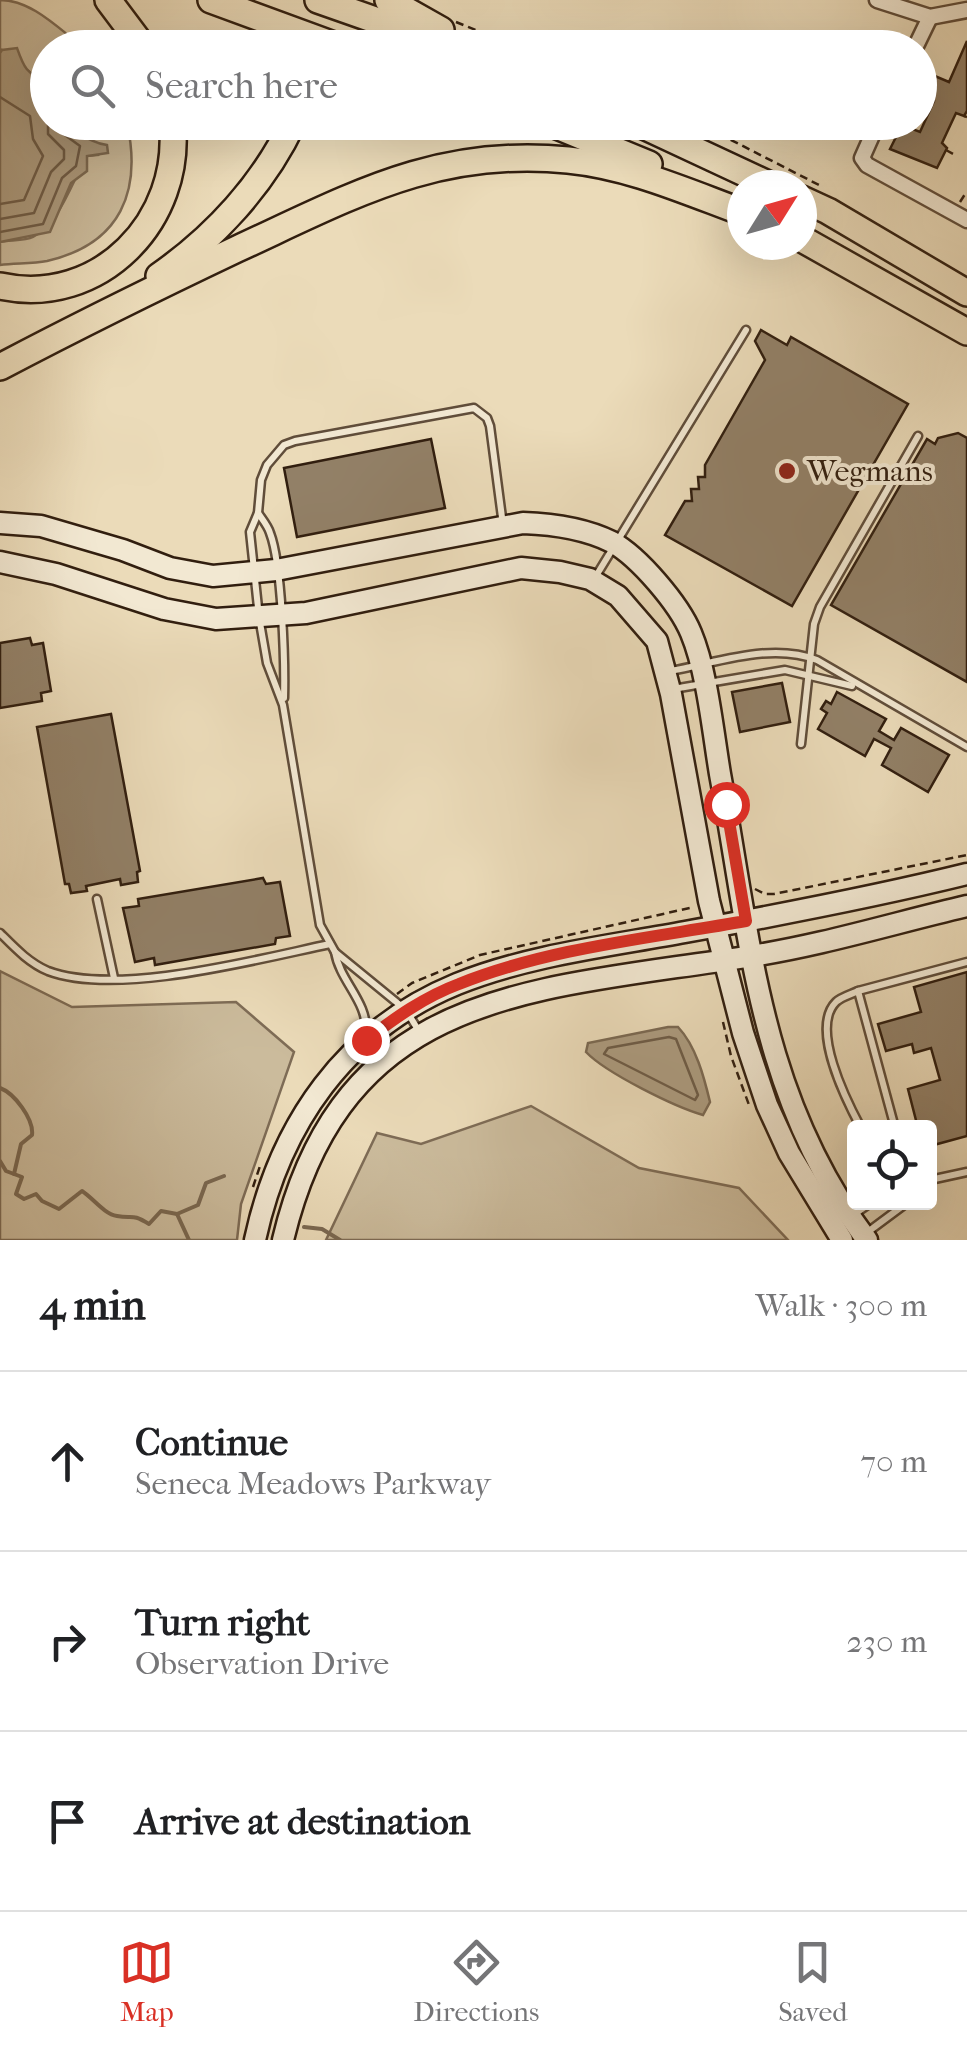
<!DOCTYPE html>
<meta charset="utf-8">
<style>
body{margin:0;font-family:"IM FELL French Canon",serif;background:#f2f2f2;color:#202124}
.controls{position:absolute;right:30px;bottom:30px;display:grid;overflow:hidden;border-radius:10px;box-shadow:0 10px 40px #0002}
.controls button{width:90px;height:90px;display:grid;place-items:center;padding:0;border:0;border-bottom:2px solid #e0e0e0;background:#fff;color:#202124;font:50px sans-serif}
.compass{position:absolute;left:727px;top:170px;width:90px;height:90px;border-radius:50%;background:#fff;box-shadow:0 10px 40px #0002;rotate:53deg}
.stop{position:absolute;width:30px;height:30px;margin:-22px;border:8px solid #d93025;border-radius:50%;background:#fff}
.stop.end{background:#d93025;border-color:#fff;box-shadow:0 2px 10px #0008}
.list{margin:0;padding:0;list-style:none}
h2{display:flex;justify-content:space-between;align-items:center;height:130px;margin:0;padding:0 40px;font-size:42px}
h2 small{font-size:32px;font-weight:400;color:#757577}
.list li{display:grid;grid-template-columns:65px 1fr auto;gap:30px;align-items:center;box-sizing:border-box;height:180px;padding:0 40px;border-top:2px solid #e0e0e0}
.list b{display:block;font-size:38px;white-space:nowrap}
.list p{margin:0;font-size:32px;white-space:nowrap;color:#757577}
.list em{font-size:32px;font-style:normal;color:#757577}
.icon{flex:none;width:55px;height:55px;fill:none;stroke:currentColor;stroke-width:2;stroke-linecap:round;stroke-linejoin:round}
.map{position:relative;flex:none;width:967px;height:1240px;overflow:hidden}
.search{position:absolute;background:#fff;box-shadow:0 10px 40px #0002;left:30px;right:30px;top:30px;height:110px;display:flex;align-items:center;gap:25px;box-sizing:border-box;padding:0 35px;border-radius:55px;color:#757577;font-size:38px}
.sheet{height:670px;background:#fff}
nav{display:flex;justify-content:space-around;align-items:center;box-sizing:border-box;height:140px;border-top:2px solid #e0e0e0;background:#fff;font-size:28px;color:#757577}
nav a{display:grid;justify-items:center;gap:5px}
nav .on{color:#d93025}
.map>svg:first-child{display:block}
.green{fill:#cbbb9c;stroke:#7e6c56;stroke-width:2.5}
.water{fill:#ac9b7f;stroke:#7b6952;stroke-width:2.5}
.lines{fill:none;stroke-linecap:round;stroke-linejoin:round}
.shore{stroke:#6e5c47;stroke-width:2.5}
.stream{stroke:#7b6952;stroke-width:4}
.building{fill:#928067;stroke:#311e0f;stroke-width:2.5}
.lane-casing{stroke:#604d3a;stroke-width:11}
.street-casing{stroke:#604d3a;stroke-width:19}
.secondary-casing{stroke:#311e0f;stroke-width:25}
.highway-casing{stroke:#311e0f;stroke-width:30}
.path{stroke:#311e0f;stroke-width:2.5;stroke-dasharray:8 5;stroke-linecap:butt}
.lane{stroke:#f2e8d2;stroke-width:6}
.street{stroke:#f2e8d2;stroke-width:14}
.secondary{stroke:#f2e8d2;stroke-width:20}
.highway{stroke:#ebdbb9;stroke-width:25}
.route{stroke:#d93025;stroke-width:12}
.poi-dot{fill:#8f2418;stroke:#f2e8d2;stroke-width:4}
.labels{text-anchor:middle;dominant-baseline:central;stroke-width:8;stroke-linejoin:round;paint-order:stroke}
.poi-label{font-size:30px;fill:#311e0f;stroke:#f2e8d2;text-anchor:start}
</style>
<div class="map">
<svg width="967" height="1240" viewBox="0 0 967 1240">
<rect width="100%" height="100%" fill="#ebdbb9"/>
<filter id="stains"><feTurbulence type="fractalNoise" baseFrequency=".002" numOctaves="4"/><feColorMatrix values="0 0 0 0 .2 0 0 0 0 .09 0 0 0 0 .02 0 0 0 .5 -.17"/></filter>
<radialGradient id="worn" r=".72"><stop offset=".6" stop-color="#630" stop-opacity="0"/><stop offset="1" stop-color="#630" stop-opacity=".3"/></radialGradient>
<!-- green -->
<g class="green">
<path d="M0,0C32,0 59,29 83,47L48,48L47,79L37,78L2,50L0,53Z"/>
<path d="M62,123H127C142,191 121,244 47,261C32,264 15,263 0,265V242C9,240 25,241 33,237C60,223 72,181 87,156L98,155L95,143Z"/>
<polygon points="0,971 72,1007 236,1002 294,1052 241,1204 237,1240 0,1240"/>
<polygon points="531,1106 639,1168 739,1188 788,1240 326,1240 377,1133 421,1144"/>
</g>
<!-- water -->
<g class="water">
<path d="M17,48C23,65 27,77 47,79L48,122C71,122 84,142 107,145L108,153L87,156V171L71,183L50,232L0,242V53L2,50Z"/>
<path d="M668,1027H678C696,1046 704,1077 710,1102L703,1115C675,1107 606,1073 586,1052L588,1043Z"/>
</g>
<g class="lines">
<!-- shore -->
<g class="shore">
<polyline points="0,97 30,116 33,139 43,156 24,200 0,204"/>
<polyline points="0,219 34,213 51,172 64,159 64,150 48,134 48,117"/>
<polyline points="0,232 43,224 62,178 76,166 80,146 62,133 59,122"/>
<polygon points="669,1037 676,1039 698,1095 695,1100 604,1054 608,1048"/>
</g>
<!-- stream -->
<g class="stream">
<path d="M0,1088C14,1093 34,1119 32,1135L21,1144L14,1174"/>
<path d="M0,1161L6,1171L22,1177L16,1194L24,1199L36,1194L42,1201L59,1209L82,1191C93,1198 104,1214 117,1216C134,1219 131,1213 149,1224L161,1211L177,1214L198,1205L206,1183L224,1176"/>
<polyline points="177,1214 189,1240"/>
<polyline points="304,1227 322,1229 340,1240"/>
</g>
</g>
<!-- building -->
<g class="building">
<polygon points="967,41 967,111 964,116 956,113 942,143 947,148 937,168 890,149 902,125 920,132 934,101 920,94 920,89 928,73 949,82"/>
<polygon points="761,330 787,345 791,337 908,404 792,606 665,535 685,501 692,501 691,489 699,489 698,477 705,477 705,465 765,360 755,341"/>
<polygon points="958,433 967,438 967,682 831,605 927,439 935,444 938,438"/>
<polygon points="431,439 445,508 297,537 284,468"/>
<polygon points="30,638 32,645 43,643 51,691 41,693 42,701 0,708 0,643"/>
<polygon points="782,683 790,722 740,732 732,692"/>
<polygon points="837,692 886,719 879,731 894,740 901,728 949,755 928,792 882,765 891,748 874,739 865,756 818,729 827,713 821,709 826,701 831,704"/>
<polygon points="111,714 140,871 137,872 138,882 121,885 120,879 86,886 87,891 71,893 69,884 65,884 37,727"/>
<polygon points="263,878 266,884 280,882 290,936 276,938 275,944 155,965 154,958 135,962 123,908 139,906 138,899"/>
<polygon points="967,972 967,1136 930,1146 930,1128 918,1128 908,1089 940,1080 931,1048 914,1053 912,1044 886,1051 878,1024 921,1012 914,987"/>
</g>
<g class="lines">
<!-- lane casing -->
<g class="lane-casing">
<g id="lane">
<path d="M258,513C262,519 268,526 270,533C282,564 285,663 284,698"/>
<polyline points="596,576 746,330"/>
<path d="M670,671C717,663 771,642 817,660L967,747"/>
<polyline points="673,689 785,670 852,686"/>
<polyline points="801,744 814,624 820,607 918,436"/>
<polyline points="97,899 114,978"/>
<path d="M0,933C15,948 29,963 48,971C117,997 258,959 330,944"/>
<polyline points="335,952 320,925 283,705 267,663 259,617 250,532 258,513 261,480 267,465 284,445 295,441 474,408 487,418 490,426 503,525"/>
<path d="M858,991C852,994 841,997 836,1002C810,1028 846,1100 861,1128"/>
<path d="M366,1033C368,1001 340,982 335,952L406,1010L420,1033"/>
<polyline points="895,1128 858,991 967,962"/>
<polyline points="930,1180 967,1172"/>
<polyline points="856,1213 872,1202"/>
<polyline points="865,1234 908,1202"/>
</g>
</g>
<!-- street casing -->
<g class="street-casing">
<g id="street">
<polyline points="877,0 930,17 967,10"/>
<polyline points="915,48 930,17"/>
<polyline points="878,122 862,158 867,165 967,220"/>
</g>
</g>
<!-- secondary casing -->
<g class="secondary-casing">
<g id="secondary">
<path d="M0,523L41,526L123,550L170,568L213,576L276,570L523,523C551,524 586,529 612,542C639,557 679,604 691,633C707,671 713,732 720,774C751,943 760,1098 867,1240"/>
<polyline points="0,562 56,574 164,609 216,619 306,613 521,568 560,572 590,579 618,596 657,641 671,694 709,901 743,1033 767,1105 789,1153 842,1240"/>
<path d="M255,1240C280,1124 345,1030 457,984C529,955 610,946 685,932C779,915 874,897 967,874"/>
<path d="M283,1240C343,988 532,991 745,957C820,946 894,923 967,906"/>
</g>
</g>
<!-- highway casing -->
<g class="highway-casing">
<g id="highway">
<polyline points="108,0 144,48"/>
<polyline points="211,0 342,48"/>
<polyline points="318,0 455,48"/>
<polyline points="388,0 441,30"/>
<polyline points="547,122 649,164"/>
<polyline points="635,122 770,185"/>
<polyline points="802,199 828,211 967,293"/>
<polyline points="802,239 967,332"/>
<path d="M159,276C215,237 264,184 293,122"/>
<path d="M0,286C99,308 184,220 172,122"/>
<path d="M0,367C78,326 157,287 237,249C352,196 437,147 568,160C629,166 685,191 742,212"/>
</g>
</g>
<!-- path -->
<g class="path">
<polyline points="456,22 520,48"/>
<polyline points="964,116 967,117"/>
<polyline points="696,122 819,185"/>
<polyline points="946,150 955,155"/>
<polyline points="960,202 967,191"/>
<polyline points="755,889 765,894 774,894 967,855"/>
<polyline points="397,994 412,983 480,955 694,907"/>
<polyline points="723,1022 731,1056 749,1105"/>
<polyline points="253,1187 260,1166"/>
</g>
<!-- lane -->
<use href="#lane" class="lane"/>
<!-- street -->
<use href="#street" class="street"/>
<!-- secondary -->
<use href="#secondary" class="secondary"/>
<!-- highway -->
<use href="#highway" class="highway"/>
</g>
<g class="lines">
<!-- route -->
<path class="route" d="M366,1040C395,1018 424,997 459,984C549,948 651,938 746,921L726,804"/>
</g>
<!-- markers -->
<circle class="poi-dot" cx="787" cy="471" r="10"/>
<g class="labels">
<!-- poi labels -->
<g class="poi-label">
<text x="807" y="471">Wegmans</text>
</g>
</g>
<rect width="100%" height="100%" filter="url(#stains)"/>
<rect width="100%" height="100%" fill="url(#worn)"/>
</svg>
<div class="controls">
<button><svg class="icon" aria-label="locate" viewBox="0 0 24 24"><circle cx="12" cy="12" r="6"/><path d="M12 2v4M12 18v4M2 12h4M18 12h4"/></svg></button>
</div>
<svg class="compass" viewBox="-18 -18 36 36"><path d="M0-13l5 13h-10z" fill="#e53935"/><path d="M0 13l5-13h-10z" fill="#757577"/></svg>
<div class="stop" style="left:726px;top:804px"></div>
<div class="stop end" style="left:366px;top:1040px"></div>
<div class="search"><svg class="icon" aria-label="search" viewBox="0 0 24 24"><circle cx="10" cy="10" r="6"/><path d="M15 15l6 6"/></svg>Search here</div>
</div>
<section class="sheet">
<h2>4 min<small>Walk · 300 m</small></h2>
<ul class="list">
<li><svg class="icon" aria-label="ahead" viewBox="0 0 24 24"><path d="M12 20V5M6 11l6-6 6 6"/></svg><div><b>Continue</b><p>Seneca Meadows Parkway</p></div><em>70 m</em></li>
<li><svg class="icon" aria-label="right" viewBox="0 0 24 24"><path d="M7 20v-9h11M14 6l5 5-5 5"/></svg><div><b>Turn right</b><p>Observation Drive</p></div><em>230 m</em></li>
<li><svg class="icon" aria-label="arrive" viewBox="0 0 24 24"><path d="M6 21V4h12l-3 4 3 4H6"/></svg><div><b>Arrive at destination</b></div></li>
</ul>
</section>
<nav>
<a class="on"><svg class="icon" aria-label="map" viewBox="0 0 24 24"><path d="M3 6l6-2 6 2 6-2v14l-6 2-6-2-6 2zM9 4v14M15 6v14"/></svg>Map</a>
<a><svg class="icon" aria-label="directions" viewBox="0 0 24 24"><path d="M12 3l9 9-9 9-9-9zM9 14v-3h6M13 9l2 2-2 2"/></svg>Directions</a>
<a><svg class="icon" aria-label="saved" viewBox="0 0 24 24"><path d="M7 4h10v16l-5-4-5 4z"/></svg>Saved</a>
</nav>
